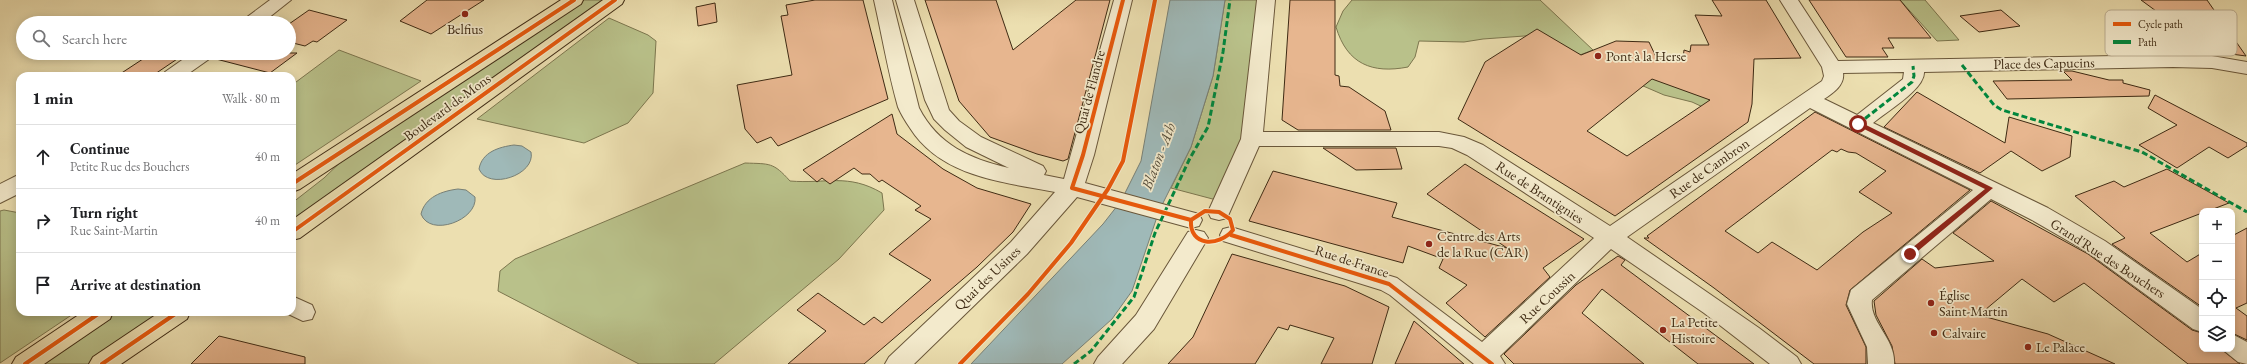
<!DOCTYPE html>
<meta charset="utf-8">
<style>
body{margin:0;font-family:"EB Garamond",serif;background:#f6f6f6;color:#202124}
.controls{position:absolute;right:12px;bottom:12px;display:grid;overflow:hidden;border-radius:8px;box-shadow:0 2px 10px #0003}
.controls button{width:36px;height:36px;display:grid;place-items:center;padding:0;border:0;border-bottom:1px solid #e0e0e0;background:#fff;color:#202124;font:20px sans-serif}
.stop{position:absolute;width:12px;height:12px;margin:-9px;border:3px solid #8f2418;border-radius:50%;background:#fff}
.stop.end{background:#8f2418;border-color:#fff;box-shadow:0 1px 4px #0008}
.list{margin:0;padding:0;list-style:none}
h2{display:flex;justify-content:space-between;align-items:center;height:52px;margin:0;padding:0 16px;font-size:17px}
h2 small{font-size:13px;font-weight:400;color:#757577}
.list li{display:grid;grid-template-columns:26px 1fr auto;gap:12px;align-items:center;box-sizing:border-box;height:64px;padding:0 16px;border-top:1px solid #e0e0e0}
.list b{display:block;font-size:15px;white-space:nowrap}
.list p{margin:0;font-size:13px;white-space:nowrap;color:#757577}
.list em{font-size:13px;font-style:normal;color:#757577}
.icon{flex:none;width:22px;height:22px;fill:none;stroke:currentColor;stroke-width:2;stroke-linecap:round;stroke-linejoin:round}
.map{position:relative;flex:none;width:2247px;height:364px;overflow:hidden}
.search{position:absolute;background:#fff;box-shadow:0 2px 10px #0003;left:16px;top:16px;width:280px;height:44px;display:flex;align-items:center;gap:10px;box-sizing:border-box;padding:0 14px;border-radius:22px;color:#757577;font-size:15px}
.panel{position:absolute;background:#fff;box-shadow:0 2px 10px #0003;left:16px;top:72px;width:280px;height:244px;border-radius:12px}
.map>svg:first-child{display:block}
.green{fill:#b9c18a;stroke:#7c764e}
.water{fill:#9fb9b8;stroke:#788076}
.building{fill:#e7b68f;stroke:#3e2a13;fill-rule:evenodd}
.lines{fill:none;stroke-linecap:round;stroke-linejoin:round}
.minor-casing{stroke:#6a573a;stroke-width:2}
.major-casing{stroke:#3e2a13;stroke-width:2}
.minor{fill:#f3eacc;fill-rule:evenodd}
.major{fill:#ecdfb0;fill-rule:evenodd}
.quiet{stroke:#00873e;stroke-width:3;stroke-dasharray:6 3;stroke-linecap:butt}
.cycleway-casing{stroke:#f3eacc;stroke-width:6}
.cycleway{stroke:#e8590c;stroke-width:4}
.route{fill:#8f2418}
.poi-dot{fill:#8f2418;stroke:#f3eacc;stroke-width:1.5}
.labels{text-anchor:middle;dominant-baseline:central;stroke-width:3.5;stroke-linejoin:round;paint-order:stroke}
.poi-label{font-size:14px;fill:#3e2a13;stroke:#f3eacc;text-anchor:start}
.street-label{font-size:14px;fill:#3e2a13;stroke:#f3eacc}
.water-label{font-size:15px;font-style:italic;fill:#564e3c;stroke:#f3eacc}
.key{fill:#f3eacc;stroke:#bdb094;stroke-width:1}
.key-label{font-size:11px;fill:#3e2a13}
</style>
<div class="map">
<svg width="2247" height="364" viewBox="0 0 2247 364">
<rect width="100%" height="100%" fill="#ecdfb0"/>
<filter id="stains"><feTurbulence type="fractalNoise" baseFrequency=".005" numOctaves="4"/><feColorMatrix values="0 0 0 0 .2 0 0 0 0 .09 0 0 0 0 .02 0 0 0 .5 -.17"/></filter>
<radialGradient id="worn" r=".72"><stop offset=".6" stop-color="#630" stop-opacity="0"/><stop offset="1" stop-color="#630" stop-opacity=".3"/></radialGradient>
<!-- green -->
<g class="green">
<polygon points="580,0 606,0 292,225 292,203 324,178 349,154"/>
<polygon points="1225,0 1266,0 1252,139 1224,202 1171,188 1191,147 1213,76"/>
<path d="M1352,0H1540L1593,50L1580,55L1538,35L1483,39L1464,42L1419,41L1415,57L1408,67C1372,74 1347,64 1336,27L1343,11Z"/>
<polygon points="1900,0 1925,0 1959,40 1937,41"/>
<polygon points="609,18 648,35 656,41 653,93 628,123 584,143 477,119"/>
<polygon points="339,50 421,81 292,167 292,85"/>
<polygon points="1616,57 1711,97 1709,101 1742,125 1692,102 1664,95 1597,66"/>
<path d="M745,163C770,164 773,162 790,181C826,184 848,173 882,193L884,210L839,259L714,364H639L498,291L500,271L515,259Z"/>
<polygon points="4,210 20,213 20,312 76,312 0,363 0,211"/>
<polygon points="113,312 166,312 89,364 38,364"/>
</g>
<!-- water -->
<g class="water">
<polygon points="1170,0 1225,0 1213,76 1191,147 1159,211 1132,291 1112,319 1062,364 971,364 1103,224 1121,201 1141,161"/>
<path d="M514,145L522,146L531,152C536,175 488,191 479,169C482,152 499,147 514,145Z"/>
<path d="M458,189L466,190L475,197C478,220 430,238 421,214C425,197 442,191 458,189Z"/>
</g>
<!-- building -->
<g class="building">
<polygon points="427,0 484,0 431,34 400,21"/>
<polygon points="815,0 863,0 888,99 778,146 771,137 757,143 745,129 737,85 792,75 781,16 788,15 786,5"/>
<polygon points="925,0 996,0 1013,50 1076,0 1110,0 1068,159 1063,161 1037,154 990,137 959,101"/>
<polygon points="1290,0 1335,0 1335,75 1339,76 1340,86 1349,87 1385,111 1391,130 1298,130 1282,120"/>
<path d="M1712,0H1766L1801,58L1754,59L1752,104L1748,122L1615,216L1458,119L1485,62L1537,29L1581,55L1616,41L1649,42L1657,59H1683L1684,50L1690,52L1691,45H1709L1695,15L1722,16ZM1652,79L1710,100L1627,156L1587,131Z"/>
<polygon points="1809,0 1900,0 1931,38 1888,38 1894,48 1882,48 1888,57 1846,57"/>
<polygon points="2141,0 2207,0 2246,56 2216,52 2161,52 2125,23 2167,19"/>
<polygon points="715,3 717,22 698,26 696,7"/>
<polygon points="309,10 347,20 317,42 313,41 305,46 289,42 289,24"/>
<polygon points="2001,10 2020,26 1979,32 1960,16"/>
<polygon points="152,53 186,53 152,76 117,76"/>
<polygon points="217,53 297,53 270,73 216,59"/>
<polygon points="2063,71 2072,71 2109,80 2123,80 2123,83 2150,90 2149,96 2007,99 1993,81 2072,80"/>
<polygon points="1917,92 2005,143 2009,117 2072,136 2070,157 2042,171 2011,151 1980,173 1884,127"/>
<polygon points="2155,95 2247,143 2247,146 2228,158 2209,147 2177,168 2139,145 2177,125 2148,108"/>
<path d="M1815,112L1970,190L1850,290L1846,305L1866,347V364H1814L1714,288L1644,238H1649L1647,236ZM1841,149L1848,152L1856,153L1886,171L1859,192L1892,213L1863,232L1817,270L1772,242L1758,253L1725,231L1832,150L1837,152Z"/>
<polygon points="892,114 897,134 943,169 977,188 1031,204 1013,232 977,267 864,364 788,364 826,331 797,310 818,293 864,325 874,317 882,323 931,280 889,254 931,219 915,210 921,206 882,180 879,182 870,174 862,174 854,168 830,184 822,178 817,182 803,170"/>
<polygon points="1323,148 1396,148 1402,169 1356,170"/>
<polygon points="1465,164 1584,239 1543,268 1550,277 1485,337 1446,303 1467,285 1439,268 1443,259 1408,246 1403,263 1249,221 1273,171 1397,203 1392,217 1507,248 1427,194"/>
<polygon points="2167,169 2229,203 2208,211 2202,211 2202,213 2150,233 2187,262 2202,253 2202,307 2112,244 2125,238 2075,196 2114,181 2124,187"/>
<polygon points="1991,201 2088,254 2192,330 2202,333 2202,349 2221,349 2240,364 2188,364 2084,283 2054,302 2022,279 1979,315 2048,334 2115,364 1895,364 1892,346 1876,315 1874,301 1922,259 1935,268 1994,261 1953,233"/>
<polygon points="2247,228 2247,303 2236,308 2247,316 2247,340 2232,333 2232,236"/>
<polygon points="1232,254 1345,286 1389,307 1372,364 1321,364 1334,338 1290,325 1288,330 1278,327 1255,364 1168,364 1193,337"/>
<polygon points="1618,256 1625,260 1621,265 1754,364 1698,364 1602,289 1582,313 1644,364 1514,364 1504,354 1576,285"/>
<polygon points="1414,321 1436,340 1464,364 1395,364"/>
<polygon points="219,336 305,357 305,364 191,364"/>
</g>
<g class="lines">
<!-- minor casing -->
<g class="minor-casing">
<g id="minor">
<polygon points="270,0 291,0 262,23 239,23"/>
<path d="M874,0H892L919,108C938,145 970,159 1009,168L966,147L945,130L934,119L925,100L896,0H914L949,110L959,121L981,137L1043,166L1046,171L1044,175L1064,179L1114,0H1132L1094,155L1085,183L1199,214L1202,220L1199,226L1191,228L1077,197L1027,254L914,364H885L889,357L1011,242L1055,192C1003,182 941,177 910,128C906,122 901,114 898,107C888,72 882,35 874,0Z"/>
<path d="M1257,0H1275L1263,132H1439L1464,137L1483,145L1610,226L1822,81L1824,76L1822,67L1780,0H1798L1838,61L2173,55L2212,56L2247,62V74L2212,68L2173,67L1924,72C1925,89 1886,112 1873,123L2048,208L2105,241L2202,309V332L2193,329L2089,253L2032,220L1991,199L1872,300C1869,322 1896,339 1894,364H1868L1867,347L1847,304L1851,290L1973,190L1810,108L1627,237L1759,328L1797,357L1801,364H1770L1704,313L1611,249L1500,356L1505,364H1474L1390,295L1381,290L1223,241L1220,235L1223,229L1231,227L1397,278L1482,342L1594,238L1467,155L1452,148L1439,146H1259L1227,218L1219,220L1211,218L1208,212L1241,139ZM1904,72L1903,79L1857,115L1824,99C1833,93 1845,85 1843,73Z"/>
<polygon points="192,53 215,53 212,57 185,76 162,76 165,72"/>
<polygon points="20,174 20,193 0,203 0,184"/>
<polygon points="1196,230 1204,232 1208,238 1154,329 1122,364 1094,364 1098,357 1136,315 1188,232"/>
<polygon points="292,296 312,305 315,312 312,319 303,321 284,312 292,312"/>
<polygon points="2232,334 2247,342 2247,364 2238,362 2222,349 2232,349"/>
</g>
</g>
<!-- major casing -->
<g class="major-casing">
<g id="major">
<polygon points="561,0 583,0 581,4 300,189 292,192 292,174"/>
<polygon points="603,0 624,0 622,4 300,238 292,240 292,220"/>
<polygon points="83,312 113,312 110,319 44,364 12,364 16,357"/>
<polygon points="160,312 190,312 187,319 121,364 89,364 93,357"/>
</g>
</g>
<!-- minor -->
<use href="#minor" class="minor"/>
<!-- major -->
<use href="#major" class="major"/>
<!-- quiet -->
<g class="quiet">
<polyline points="1962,65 1994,105 2002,110 2142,152 2247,212"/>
<polyline points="1858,124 1912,82 1914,76 1913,66"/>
<polyline points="1074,364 1091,351 1134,297 1155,233 1190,158 1208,127 1223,52 1230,0"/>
</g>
<!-- cycleway casing -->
<g class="cycleway-casing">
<g id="cycleway">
<polyline points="1123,0 1083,155 1072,188 1191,220"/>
<polyline points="292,184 574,0"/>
<path d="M1205,211L1219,212L1230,219L1233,230C1219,247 1189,247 1191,220Z"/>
<polyline points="292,232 615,0"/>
<polyline points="1231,235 1389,284 1492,364"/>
<polyline points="25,364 101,312"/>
<polyline points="102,364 178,312"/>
<polyline points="960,364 1028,294 1071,243 1108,189 1123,161 1155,0"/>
</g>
</g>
<!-- cycleway -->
<use href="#cycleway" class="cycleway"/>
</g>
<!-- route -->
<polygon class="route" points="1856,122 1860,122 1993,188 1912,256 1907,256 1907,252 1985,189 1856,125"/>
<!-- markers -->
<g class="poi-dot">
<circle cx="465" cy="14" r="4"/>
<circle cx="1598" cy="56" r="4"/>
<circle cx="1429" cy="244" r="4"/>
<circle cx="1931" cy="303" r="4"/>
<circle cx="1663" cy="330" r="4"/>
<circle cx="1934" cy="333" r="4"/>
<circle cx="2028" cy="347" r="4"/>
</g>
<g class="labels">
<!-- poi labels -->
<g class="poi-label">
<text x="465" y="29" text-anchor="middle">Belfius</text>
<text x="1606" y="56">Pont à la Herse</text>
<text x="1437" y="236">Centre des Arts<tspan x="1437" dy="16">de la Rue (CAR)</tspan></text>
<text x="1939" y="295">Église<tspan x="1939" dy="16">Saint-Martin</tspan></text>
<text x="1671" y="322">La Petite<tspan x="1671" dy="16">Histoire</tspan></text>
<text x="1942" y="333">Calvaire</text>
<text x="2036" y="347">Le Palace</text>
</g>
<!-- street labels -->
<g class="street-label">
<text transform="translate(2044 63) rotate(-1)">Place des Capucins</text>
<text transform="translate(1089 92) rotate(-75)">Quai de Flandre</text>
<text transform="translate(447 107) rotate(-36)">Boulevard de Mons</text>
<text transform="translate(1709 168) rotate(-35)">Rue de Cambron</text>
<text transform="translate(1540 192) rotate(33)">Rue de Brantignies</text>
<text transform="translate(2108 258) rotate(33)">Grand'Rue des Bouchers</text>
<text transform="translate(1352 261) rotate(18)">Rue de France</text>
<text transform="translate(987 278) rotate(-44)">Quai des Usines</text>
<text transform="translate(1547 297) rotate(-43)">Rue Coussin</text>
</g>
<!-- water labels -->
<g class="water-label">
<text transform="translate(1158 156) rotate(-69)">Blaton - Ath</text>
</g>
</g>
<!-- legend -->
<rect x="2105" y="10" width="132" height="46" rx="6" class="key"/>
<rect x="2113" y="22" width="18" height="4" fill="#e8590c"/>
<rect x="2113" y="40" width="18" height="4" fill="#00873e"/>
<g class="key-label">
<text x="2138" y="28">Cycle path</text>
<text x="2138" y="46">Path</text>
</g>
<rect width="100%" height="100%" filter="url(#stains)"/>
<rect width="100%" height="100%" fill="url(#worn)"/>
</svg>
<div class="controls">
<button>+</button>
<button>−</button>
<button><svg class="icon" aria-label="locate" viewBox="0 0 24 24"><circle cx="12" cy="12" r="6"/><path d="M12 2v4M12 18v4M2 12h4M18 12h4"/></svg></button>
<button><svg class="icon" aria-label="layers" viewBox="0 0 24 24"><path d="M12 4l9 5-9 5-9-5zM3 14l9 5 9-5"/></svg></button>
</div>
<div class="stop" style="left:1858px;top:124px"></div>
<div class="stop end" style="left:1910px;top:254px"></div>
<div class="search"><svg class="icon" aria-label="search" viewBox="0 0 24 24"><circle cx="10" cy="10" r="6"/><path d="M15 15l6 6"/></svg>Search here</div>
<section class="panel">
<h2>1 min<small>Walk · 80 m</small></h2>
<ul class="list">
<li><svg class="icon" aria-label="ahead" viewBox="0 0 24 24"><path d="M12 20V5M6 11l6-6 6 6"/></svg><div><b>Continue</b><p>Petite Rue des Bouchers</p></div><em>40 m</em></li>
<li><svg class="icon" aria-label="right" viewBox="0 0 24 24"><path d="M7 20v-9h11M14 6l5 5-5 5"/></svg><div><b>Turn right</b><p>Rue Saint-Martin</p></div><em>40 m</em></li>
<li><svg class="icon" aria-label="arrive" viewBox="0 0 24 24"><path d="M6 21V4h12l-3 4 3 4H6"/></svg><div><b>Arrive at destination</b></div></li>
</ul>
</section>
</div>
